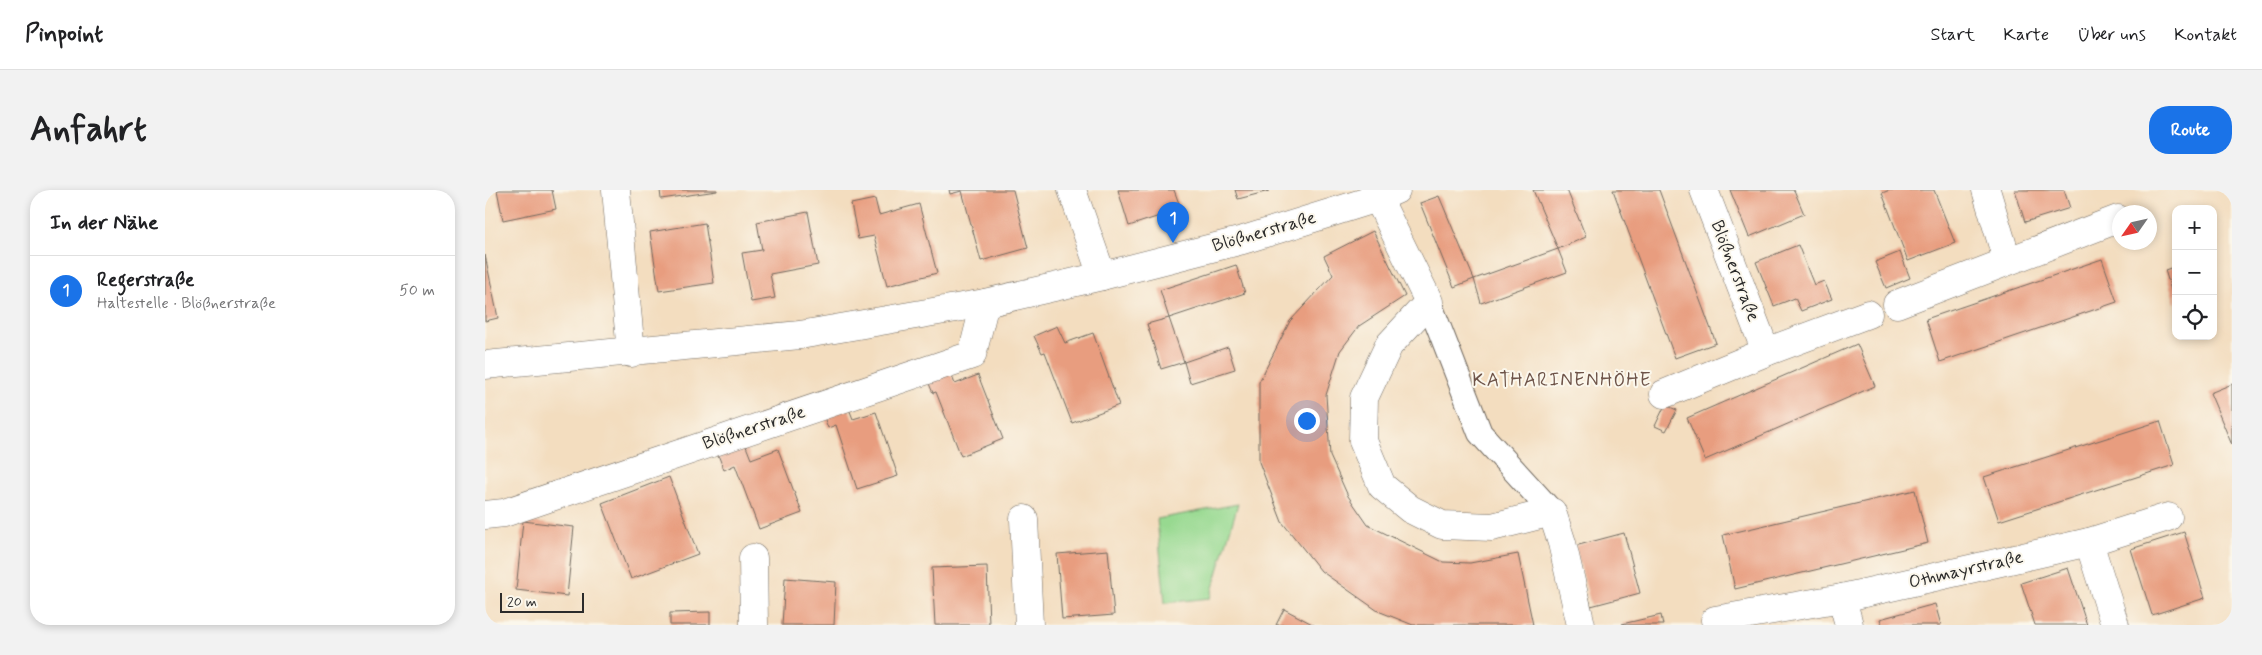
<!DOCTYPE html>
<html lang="de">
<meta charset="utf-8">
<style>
body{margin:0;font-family:Mynerve,sans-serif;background:#f2f2f2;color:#202124}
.controls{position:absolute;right:15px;top:15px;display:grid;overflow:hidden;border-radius:10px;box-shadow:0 2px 8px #0003}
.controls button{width:45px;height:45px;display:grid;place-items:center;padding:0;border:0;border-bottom:1px solid #e0e0e0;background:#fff;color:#202124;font:25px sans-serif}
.compass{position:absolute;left:1627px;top:15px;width:45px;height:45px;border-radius:50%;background:#fff;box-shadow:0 2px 8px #0003;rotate:236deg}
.scale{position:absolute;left:15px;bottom:12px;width:84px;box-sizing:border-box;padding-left:5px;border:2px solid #2b2b2b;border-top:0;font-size:14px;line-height:18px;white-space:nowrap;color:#2b2b2b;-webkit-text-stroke:4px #fbf7ec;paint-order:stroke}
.you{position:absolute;left:821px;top:230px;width:18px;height:18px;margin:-12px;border:4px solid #fff;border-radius:50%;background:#1a73e8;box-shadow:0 0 0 8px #1a73e833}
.badge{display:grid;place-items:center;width:32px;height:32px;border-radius:50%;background:#1a73e8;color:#fff;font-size:16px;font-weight:700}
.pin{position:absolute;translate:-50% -41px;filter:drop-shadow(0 1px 2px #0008)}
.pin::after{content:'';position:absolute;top:26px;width:18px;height:15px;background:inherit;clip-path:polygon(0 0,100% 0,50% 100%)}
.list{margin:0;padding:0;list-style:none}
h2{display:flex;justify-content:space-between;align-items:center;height:65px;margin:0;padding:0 20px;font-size:21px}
h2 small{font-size:16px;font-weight:400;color:#757577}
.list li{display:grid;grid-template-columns:32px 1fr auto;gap:15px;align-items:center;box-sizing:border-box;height:70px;padding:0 20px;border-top:1px solid #e0e0e0}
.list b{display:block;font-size:19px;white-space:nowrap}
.list p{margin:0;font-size:16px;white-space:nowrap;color:#757577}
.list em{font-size:16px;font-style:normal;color:#757577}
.icon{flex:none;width:28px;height:28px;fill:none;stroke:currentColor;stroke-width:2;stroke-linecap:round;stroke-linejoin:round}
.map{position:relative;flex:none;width:1747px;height:435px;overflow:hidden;border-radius:20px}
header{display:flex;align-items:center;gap:30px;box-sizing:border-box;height:70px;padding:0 25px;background:#fff;border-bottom:1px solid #e0e0e0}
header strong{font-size:24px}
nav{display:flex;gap:28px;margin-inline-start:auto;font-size:18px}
.intro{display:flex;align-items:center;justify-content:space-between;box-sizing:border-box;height:120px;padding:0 30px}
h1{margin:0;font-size:35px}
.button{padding:12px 22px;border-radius:20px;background:#1a73e8;color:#fff;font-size:18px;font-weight:700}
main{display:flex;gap:30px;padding:0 30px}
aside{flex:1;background:#fff;border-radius:20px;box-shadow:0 2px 8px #0003}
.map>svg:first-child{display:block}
.green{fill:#97d990;stroke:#61825e}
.building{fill:#e89d7f}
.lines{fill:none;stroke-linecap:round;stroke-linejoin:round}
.pedestrian-casing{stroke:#71695f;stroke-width:26}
.minor-casing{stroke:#71695f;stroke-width:29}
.tertiary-casing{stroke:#71695f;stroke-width:29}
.pedestrian{stroke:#fff;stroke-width:24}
.minor{stroke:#fff;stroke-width:28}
.tertiary{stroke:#fff;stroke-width:28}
.labels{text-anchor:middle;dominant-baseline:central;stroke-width:4;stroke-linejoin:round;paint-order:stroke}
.street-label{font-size:18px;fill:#2b2b2b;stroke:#fbf7ec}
.neighbourhood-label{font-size:19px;letter-spacing:1px;fill:#6d5348;stroke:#fbf7ec}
</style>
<header>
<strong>Pinpoint</strong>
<nav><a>Start</a><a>Karte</a><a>Über uns</a><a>Kontakt</a></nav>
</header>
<div class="intro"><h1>Anfahrt</h1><a class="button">Route</a></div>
<main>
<aside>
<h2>In der Nähe<small></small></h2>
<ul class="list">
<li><span class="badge">1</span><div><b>Regerstraße</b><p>Haltestelle · Blößnerstraße</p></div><em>50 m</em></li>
</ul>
</aside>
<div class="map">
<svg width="1747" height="435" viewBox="0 0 1747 435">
<rect width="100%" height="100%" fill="#fbf7ec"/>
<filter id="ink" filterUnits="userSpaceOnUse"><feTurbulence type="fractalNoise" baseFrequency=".02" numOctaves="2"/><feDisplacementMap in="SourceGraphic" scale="10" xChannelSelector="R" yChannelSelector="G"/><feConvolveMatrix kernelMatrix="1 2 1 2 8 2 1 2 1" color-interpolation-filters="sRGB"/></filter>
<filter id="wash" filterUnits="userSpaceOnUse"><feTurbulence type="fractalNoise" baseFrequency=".0096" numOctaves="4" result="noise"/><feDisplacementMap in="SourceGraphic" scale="20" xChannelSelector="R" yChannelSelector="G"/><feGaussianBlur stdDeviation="1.12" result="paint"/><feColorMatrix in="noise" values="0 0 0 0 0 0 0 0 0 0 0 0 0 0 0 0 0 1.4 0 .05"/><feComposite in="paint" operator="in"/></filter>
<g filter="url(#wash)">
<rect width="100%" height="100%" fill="#f3ddbf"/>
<!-- green -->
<polygon class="green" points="753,314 725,408 680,413 672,329"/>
<g id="blocks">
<!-- building -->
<g class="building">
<polygon points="12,0 67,0 71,19 18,30"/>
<polygon points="175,0 232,0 232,1 176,9"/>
<polygon points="464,0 528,0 543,58 496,71 477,1 465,4"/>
<polygon points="633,0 689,0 696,19 644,36"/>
<polygon points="750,0 783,0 784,1 753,9"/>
<polygon points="1048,0 1082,0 1101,47 1073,59"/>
<polygon points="1128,0 1174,0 1231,153 1190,168"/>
<polygon points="1245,0 1309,0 1319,24 1264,47"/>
<polygon points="1405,0 1449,0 1470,53 1423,71 1397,3"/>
<polygon points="1530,0 1579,0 1585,18 1540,32"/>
<polygon points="954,6 989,89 969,97 935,13"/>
<polygon points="390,9 394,25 434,14 452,83 402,96 389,46 373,49 366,14"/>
<polygon points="323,22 333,75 285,84 290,108 266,112 257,63 277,60 272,32"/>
<polygon points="220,33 229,93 174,101 165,42"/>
<polygon points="888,41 920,106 874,136 855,161 841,205 845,266 863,306 883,335 958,372 985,373 1033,364 1048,435 928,435 893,421 836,381 797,332 774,272 774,192 805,131 848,85 839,66"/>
<polygon points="1313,55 1329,95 1339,91 1347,109 1316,121 1310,108 1289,116 1271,72"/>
<polygon points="1073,59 1082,82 996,113 989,89"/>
<polygon points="1415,62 1425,88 1401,98 1390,72"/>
<polygon points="0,65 13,128 0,131"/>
<polygon points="1617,69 1632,112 1455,172 1441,129"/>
<polygon points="751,75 760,103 684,128 699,172 743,157 750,179 705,193 699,172 676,179 662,134 684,128 675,100"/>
<polygon points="1691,76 1691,113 1690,113 1680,80"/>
<polygon points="572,136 580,153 608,143 634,215 587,233 560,162 557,163 549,146"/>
<polygon points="1372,154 1390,196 1220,270 1202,228"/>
<polygon points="464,179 470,194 493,185 518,249 476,266 451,202 448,203 442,189"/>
<polygon points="1747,194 1747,255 1725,203"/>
<polygon points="361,211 368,229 391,222 413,286 372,299 351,235 343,238 336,219"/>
<polygon points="1180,215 1192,220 1181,241 1170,236"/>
<polygon points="1675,231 1689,275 1514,331 1499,287"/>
<polygon points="257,246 266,269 293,259 317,323 274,339 250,275 239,280 230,257"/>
<polygon points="184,287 213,364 146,389 117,313"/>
<polygon points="1430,300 1443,353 1250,399 1238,345"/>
<polygon points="38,331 89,337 82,406 31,400"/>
<polygon points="1699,342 1720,408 1667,425 1646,359"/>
<polygon points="1139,343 1155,403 1106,416 1090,356"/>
<polygon points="623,360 629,425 577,429 572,364"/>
<polygon points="502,376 504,435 450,435 447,378"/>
<polygon points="1583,378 1602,435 1550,435 1536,393"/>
<polygon points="300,388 351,392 349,435 297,435"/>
<polygon points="1450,414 1456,435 1397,435 1395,429"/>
<polygon points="799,419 829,435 791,435"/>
<polygon points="225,422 225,435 185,435 185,423"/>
<polygon points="1176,425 1178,435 1138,435 1137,434"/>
</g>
</g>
</g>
<g filter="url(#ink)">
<use href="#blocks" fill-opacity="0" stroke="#71695f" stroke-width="1"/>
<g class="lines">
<!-- pedestrian casing -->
<g class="pedestrian-casing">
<polyline id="pedestrian" points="944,112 995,243 1067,322"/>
</g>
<!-- minor casing -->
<g class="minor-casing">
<g id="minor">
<polyline points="131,0 146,163"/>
<polyline points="587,0 617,86"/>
<polyline points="889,0 944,112 904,155 879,208 878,251 897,296 925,319 957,335 1007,337 1067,322 1077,353 1096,435"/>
<polyline points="1219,0 1281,162"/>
<polyline points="1501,0 1522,70"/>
<polyline points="1412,114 1633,29"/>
<polyline points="1179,204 1281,162 1383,124"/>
<polyline points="0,325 19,323 487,165 500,113"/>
<polyline points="539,329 544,435"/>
<polyline points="1604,352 1630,435"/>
<polyline points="268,368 269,435"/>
<polyline points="1357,408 1364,435"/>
<polyline points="1230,430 1357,408 1604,352 1683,327"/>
</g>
</g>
<!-- tertiary casing -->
<g class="tertiary-casing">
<polyline id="tertiary" points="0,175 315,145 500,113 617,86 758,50 893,8 911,0"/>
</g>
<!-- pedestrian -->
<use href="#pedestrian" class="pedestrian"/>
<!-- minor -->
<use href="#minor" class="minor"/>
<!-- tertiary -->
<use href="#tertiary" class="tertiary"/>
</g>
</g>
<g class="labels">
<!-- street labels -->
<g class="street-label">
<text transform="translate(779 42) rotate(-16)">Blößnerstraße</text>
<text transform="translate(1250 81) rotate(69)">Blößnerstraße</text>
<text transform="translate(269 238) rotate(-18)">Blößnerstraße</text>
<text transform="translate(1481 380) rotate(-13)">Othmayrstraße</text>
</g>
<!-- neighbourhood labels -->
<g class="neighbourhood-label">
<text x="1077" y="190">KATHARINENHÖHE</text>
</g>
</g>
</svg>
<div class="controls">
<button>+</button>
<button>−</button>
<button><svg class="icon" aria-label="locate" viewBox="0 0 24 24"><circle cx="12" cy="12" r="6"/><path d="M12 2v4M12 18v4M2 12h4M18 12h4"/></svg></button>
</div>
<svg class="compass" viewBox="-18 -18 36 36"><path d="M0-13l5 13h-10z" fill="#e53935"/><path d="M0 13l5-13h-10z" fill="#757577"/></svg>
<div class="scale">20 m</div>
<div class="you"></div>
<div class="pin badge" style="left:688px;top:53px">1</div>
</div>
</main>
